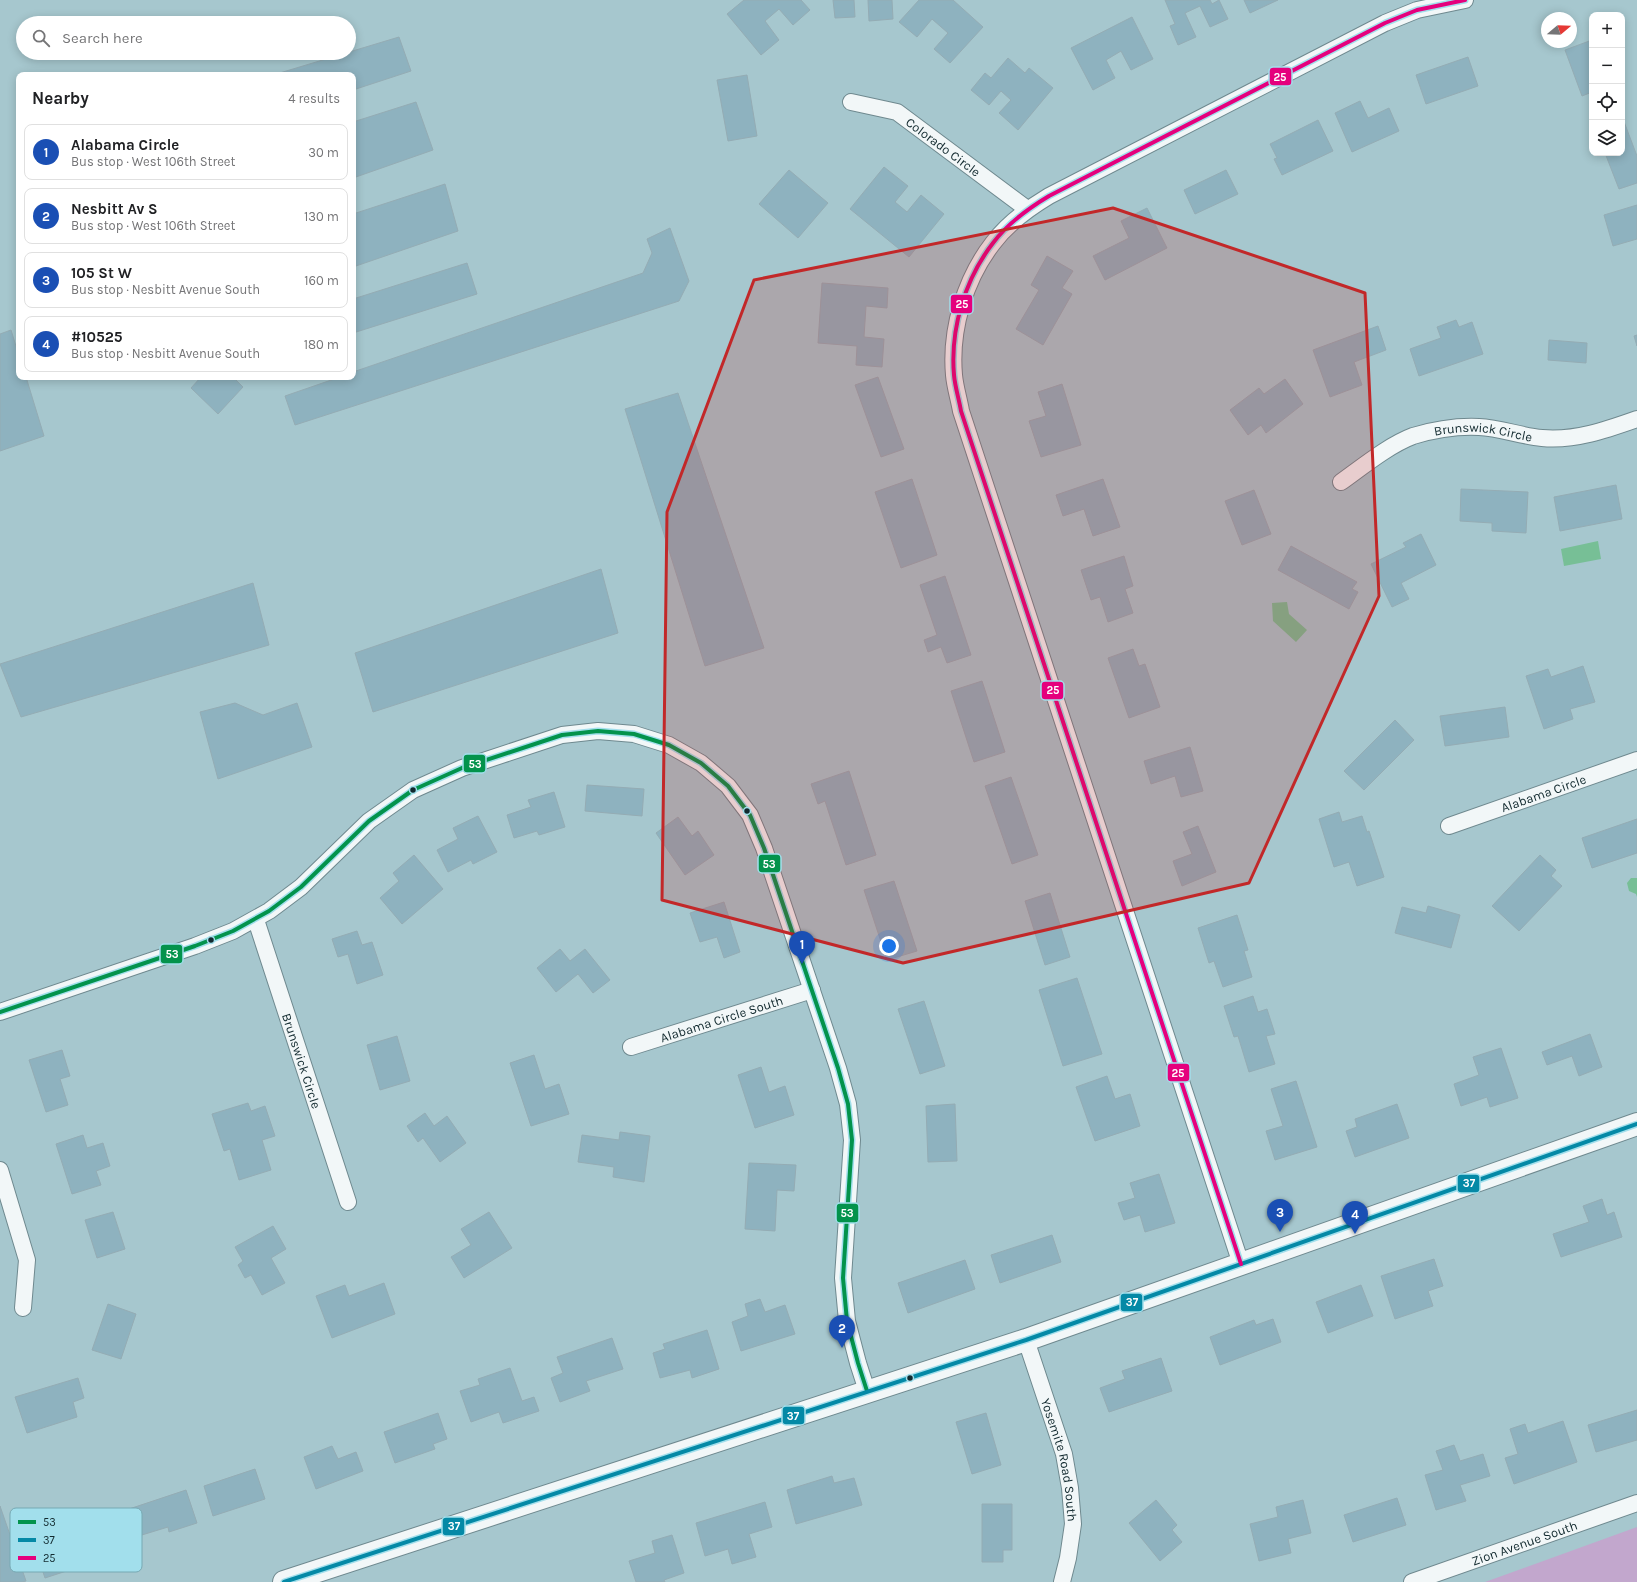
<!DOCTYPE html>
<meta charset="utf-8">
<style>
body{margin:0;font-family:Karla,sans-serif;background:#f6f6f6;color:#202124}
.controls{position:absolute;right:12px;top:12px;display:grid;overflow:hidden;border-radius:8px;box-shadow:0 2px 10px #0003}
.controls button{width:36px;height:36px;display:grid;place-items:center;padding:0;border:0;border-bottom:1px solid #e0e0e0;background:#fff;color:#202124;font:20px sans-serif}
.compass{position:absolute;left:1541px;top:12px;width:36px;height:36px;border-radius:50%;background:#fff;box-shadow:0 2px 10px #0003;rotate:71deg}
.you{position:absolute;left:889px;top:946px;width:14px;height:14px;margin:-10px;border:3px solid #fff;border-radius:50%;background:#1a73e8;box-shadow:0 0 0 6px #1a73e833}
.badge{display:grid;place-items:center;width:26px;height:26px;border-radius:50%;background:#d93025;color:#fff;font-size:13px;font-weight:700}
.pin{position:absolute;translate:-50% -33px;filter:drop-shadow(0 1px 2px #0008)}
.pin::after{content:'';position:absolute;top:21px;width:14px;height:12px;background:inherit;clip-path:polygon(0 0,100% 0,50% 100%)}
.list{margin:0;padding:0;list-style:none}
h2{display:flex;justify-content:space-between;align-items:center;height:52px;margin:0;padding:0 16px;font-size:17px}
h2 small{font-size:13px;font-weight:400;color:#757577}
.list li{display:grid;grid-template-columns:26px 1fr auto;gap:12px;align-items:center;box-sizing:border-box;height:56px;margin:0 8px 8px;padding:0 8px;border:1px solid #e0e0e0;border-radius:8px}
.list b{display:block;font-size:15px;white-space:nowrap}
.list p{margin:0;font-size:13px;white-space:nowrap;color:#757577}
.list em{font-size:13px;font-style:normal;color:#757577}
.icon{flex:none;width:22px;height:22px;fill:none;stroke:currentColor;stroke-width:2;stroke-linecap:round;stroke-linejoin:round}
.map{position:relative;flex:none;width:1637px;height:1582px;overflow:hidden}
.search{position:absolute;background:#fff;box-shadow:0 2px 10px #0003;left:16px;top:16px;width:340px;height:44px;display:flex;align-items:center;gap:10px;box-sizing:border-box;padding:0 14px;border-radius:22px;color:#757577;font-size:15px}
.panel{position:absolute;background:#fff;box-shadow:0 2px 10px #0003;left:16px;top:72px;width:340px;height:308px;border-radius:8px}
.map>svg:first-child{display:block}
.green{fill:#c2a7cd}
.water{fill:#77bf96}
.building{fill:#8eb2bf;stroke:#94acb4}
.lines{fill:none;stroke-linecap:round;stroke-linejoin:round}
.street-casing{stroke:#6f898f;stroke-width:18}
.secondary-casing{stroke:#6f898f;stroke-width:24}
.street{stroke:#f2f7f8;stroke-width:16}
.secondary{stroke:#f2f7f8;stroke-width:22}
.bus-1-casing{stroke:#a2dfec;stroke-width:7}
.bus-2-casing{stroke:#a2dfec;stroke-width:7}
.bus-3-casing{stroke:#a2dfec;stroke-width:7}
.bus-1{stroke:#03934c;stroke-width:4}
.bus-2{stroke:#0489a6;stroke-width:4}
.bus-3{stroke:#e5007d;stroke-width:4}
.marked{fill:#c22829;fill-opacity:0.2;stroke:#c22829;stroke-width:3;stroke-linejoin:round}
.bus-dot{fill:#122a2f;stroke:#a2dfec;stroke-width:1.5}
.labels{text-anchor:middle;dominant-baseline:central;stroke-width:3;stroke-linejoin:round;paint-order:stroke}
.street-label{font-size:13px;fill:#122a2f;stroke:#a2dfec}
.key{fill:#a2dfec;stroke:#77a9b3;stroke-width:1}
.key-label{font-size:11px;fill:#122a2f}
.line-badge{stroke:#a2dfec;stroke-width:1.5}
.badge-label{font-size:11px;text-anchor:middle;font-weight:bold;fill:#fff}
</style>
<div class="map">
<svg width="1637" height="1582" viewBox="0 0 1637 1582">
<rect width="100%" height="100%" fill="#a6c7ce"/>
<!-- green -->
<polygon class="green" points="1637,1527 1637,1582 1485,1582"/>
<!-- water -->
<g class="water">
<polygon points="1598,541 1601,559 1564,566 1561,549"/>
<polygon points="1287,602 1289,614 1307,630 1296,642 1273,621 1272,603"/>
<polygon points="1631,878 1637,878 1637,897 1636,894 1629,891 1627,883"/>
</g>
<!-- building -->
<g class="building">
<polygon points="744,0 801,0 810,10 793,25 779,9 765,21 779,40 761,55 727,14"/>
<polygon points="833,0 854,0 855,17 835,18"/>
<polygon points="868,0 892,0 893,19 869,21"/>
<polygon points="919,0 953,0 983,27 950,63 934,49 948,33 932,19 917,37 899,22"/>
<polygon points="1165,0 1210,0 1212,4 1219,0 1228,19 1210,27 1200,6 1185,13 1196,37 1178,45 1170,26 1175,24"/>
<polygon points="1244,0 1278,0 1250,13"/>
<polygon points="1132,17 1153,59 1131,70 1121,51 1106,60 1115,78 1093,90 1071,48"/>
<polygon points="399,37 411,71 353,90 353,75 273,75"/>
<polygon points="1592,40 1592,92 1582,96 1565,50"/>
<polygon points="1468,57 1478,86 1426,104 1416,75"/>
<polygon points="1008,58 1025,73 1029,68 1053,88 1018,130 999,113 1011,100 1001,91 989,105 971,90 985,73 991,78"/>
<polygon points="747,75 757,136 728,141 717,80"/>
<polygon points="1360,101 1368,118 1389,108 1399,131 1352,152 1335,113"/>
<polygon points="416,102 433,150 353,178 353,122"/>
<polygon points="1623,119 1637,156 1637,183 1619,189 1605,153 1622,153 1622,120"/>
<polygon points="1318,120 1333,151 1282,175 1274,159 1277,158 1270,144"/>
<polygon points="884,167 908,186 895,202 907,212 921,195 944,214 909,257 850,209"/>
<polygon points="789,170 828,203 798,238 759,204"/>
<polygon points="1226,170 1238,194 1195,214 1184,190"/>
<polygon points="445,184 458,231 353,267 353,214"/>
<polygon points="1637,205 1637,239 1613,246 1604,215"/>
<polygon points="1147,208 1167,248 1105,280 1093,256 1129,238 1121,221"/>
<polygon points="670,228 689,281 679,301 295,425 285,396 340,377 353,377 353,372 643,273 652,253 647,239"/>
<polygon points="1047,256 1073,271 1062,288 1072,294 1043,345 1016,329 1039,290 1031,285"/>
<polygon points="467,263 477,294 353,333 353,299"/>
<polygon points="822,283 888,288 887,308 866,306 864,337 884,339 882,367 856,365 857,346 818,343"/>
<polygon points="1456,320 1459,327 1472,322 1483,354 1419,376 1410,349 1441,338 1437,327"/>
<polygon points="1378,326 1386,350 1354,362 1362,385 1330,397 1313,350"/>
<polygon points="11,330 19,356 19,377 26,377 44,436 0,451 0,334"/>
<polygon points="1637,335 1637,346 1634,336"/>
<polygon points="1549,340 1587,343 1586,363 1548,360"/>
<polygon points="201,377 222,377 224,379 225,377 233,377 243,387 218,414 191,388"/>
<polygon points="878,377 904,449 881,457 855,385"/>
<polygon points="1285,379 1303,404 1266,433 1261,425 1248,435 1230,410 1259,388 1264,394"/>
<polygon points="1062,384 1081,445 1041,457 1029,421 1046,416 1038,392"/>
<polygon points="678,393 764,648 705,666 625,409"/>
<polygon points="912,479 937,555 901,568 875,492"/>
<polygon points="1103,479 1120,527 1093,536 1084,509 1063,516 1056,495"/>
<polygon points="1616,485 1622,519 1560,531 1554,497"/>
<polygon points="1461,489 1528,492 1526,533 1492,531 1492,523 1460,521"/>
<polygon points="1254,490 1271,534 1242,545 1225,501"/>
<polygon points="1421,534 1436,565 1401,583 1409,599 1392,607 1371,564 1406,547 1403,543"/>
<polygon points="1291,546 1357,582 1352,589 1358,592 1349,609 1278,570"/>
<polygon points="1124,556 1133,586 1125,589 1133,613 1108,622 1100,597 1091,600 1081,570"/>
<polygon points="601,569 618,633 373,712 355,653"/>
<polygon points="945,576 971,655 947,663 941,647 928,652 924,640 937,635 920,585"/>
<polygon points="253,583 269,645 21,717 0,664"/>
<polygon points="1133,649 1139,666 1145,664 1160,707 1129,718 1108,658"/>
<polygon points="1583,666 1595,702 1570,709 1573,719 1544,729 1526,676 1548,669 1551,677"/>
<polygon points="982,681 1005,752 974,762 951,691"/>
<polygon points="235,703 263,715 297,703 312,747 218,779 200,712"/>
<polygon points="1505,707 1509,737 1445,746 1440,716"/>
<polygon points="1395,720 1414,740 1364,790 1344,771"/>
<polygon points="1190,747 1203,791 1181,797 1175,776 1151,784 1144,761"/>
<polygon points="849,771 876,855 846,865 825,801 818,804 811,784"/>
<polygon points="1011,777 1038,855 1012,864 985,786"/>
<polygon points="587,785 644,789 642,816 585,811"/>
<polygon points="554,792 565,827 539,835 537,831 514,838 507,815 531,807 528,800"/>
<polygon points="1339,812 1342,822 1362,816 1367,832 1369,831 1384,877 1357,886 1349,862 1334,867 1319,819"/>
<polygon points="478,816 497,852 473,864 471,860 448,872 437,850 458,839 453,828"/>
<polygon points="678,817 692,836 698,831 714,855 685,875 656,833"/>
<polygon points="1637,819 1637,853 1592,868 1582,838"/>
<polygon points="1198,826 1216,872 1182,886 1173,861 1192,854 1183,832"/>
<polygon points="414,855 443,889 402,924 380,898 399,881 393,873"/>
<polygon points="1540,855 1556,870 1551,876 1562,886 1519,931 1492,906"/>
<polygon points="894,881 917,951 887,960 864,890"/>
<polygon points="1050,893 1070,957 1045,965 1025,901"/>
<polygon points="724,902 740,952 724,958 717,937 700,942 690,913"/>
<polygon points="1428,906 1460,915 1451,948 1395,933 1402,907 1426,913"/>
<polygon points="1237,915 1248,950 1244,951 1252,977 1223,987 1214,961 1209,963 1198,928"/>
<polygon points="357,931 362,945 372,942 383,975 357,984 348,954 338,957 332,939"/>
<polygon points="560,949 570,961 585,949 610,980 593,993 578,974 556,992 537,968"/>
<polygon points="1077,978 1102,1054 1063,1066 1039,990"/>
<polygon points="1253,996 1258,1012 1267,1009 1275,1034 1266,1036 1275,1064 1249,1072 1238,1036 1234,1037 1224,1006"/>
<polygon points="924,1001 945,1066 920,1074 898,1009"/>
<polygon points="1590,1034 1602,1067 1579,1076 1572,1056 1547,1065 1542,1052"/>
<polygon points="397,1036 410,1081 380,1090 367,1045"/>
<polygon points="1501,1048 1518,1098 1490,1107 1487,1097 1461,1106 1454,1084 1479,1075 1473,1057"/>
<polygon points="62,1050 70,1076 60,1079 68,1105 46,1112 29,1060"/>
<polygon points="534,1055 545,1089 559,1084 569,1114 531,1126 510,1063"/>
<polygon points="761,1067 769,1092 785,1086 794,1115 755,1128 738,1075"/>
<polygon points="1107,1076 1115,1099 1130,1094 1140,1126 1095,1141 1076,1087"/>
<polygon points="1296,1081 1317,1147 1275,1160 1266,1131 1283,1126 1271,1089"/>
<polygon points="248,1103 251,1111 265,1106 275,1136 262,1140 271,1170 239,1180 230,1149 224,1151 212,1114"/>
<polygon points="955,1104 957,1161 928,1162 926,1106"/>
<polygon points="1397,1104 1409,1138 1355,1157 1346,1131 1357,1127 1355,1119"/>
<polygon points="425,1113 434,1126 447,1116 466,1143 440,1162 423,1138 418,1142 407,1126"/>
<polygon points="620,1132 650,1136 644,1182 613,1177 614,1167 578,1162 582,1135 619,1140"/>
<polygon points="83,1135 87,1148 103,1143 110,1166 96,1171 101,1185 72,1194 56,1144"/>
<polygon points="749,1163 796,1165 794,1191 777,1190 775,1231 745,1229"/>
<polygon points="1159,1174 1175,1223 1145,1232 1140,1215 1124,1220 1118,1203 1135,1198 1130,1183"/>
<polygon points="1602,1199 1607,1215 1614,1212 1622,1237 1561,1257 1553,1234 1589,1222 1583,1206"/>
<polygon points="113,1212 125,1249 97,1258 85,1220"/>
<polygon points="489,1212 512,1248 464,1278 451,1257 471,1245 461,1229"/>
<polygon points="273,1226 286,1249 271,1258 285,1283 262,1295 251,1275 245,1278 238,1265 243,1261 235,1247"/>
<polygon points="1052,1235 1061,1262 1000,1283 991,1255"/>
<polygon points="1434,1259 1443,1286 1428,1291 1433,1306 1395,1319 1381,1276"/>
<polygon points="965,1260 975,1289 908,1313 898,1283"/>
<polygon points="384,1283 395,1314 332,1338 316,1296 345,1285 349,1296"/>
<polygon points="1361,1285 1373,1316 1328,1333 1316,1302"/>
<polygon points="760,1299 765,1312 785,1305 795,1334 741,1351 732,1322 748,1316 745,1304"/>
<polygon points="108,1304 136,1314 121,1359 92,1350"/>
<polygon points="1273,1319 1281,1342 1220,1365 1210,1337 1254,1320 1256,1325"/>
<polygon points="707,1330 719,1369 692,1378 690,1370 660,1378 653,1353 665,1349 663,1344"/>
<polygon points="612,1338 623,1369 586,1381 590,1391 560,1402 551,1378 563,1373 557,1357"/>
<polygon points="1161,1358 1172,1391 1109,1412 1100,1388 1125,1379 1122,1371"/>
<polygon points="510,1368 522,1401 534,1397 539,1411 503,1423 499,1412 471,1422 460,1391 480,1385 478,1379"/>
<polygon points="78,1378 84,1398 73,1402 77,1417 27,1433 15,1397"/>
<polygon points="1637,1410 1637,1440 1596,1452 1588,1425"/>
<polygon points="438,1413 447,1439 433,1444 435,1449 395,1463 384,1432"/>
<polygon points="986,1413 1001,1465 972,1474 956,1422"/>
<polygon points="1563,1421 1577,1462 1514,1484 1505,1458 1518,1454 1510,1429 1525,1424 1528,1433"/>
<polygon points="1454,1445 1460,1461 1483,1454 1490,1476 1460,1485 1466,1501 1436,1510 1425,1475 1443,1470 1436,1451"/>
<polygon points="332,1446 338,1459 356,1452 363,1471 316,1489 304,1457"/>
<polygon points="255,1469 265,1499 213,1516 204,1486"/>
<polygon points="832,1476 834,1483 854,1478 862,1505 796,1524 787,1490"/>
<polygon points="186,1490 197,1523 169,1532 168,1527 132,1538 123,1511"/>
<polygon points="1397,1498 1406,1525 1353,1542 1344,1515"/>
<polygon points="1156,1500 1177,1525 1172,1530 1182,1542 1160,1561 1129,1523"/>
<polygon points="1303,1500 1311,1533 1288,1539 1291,1553 1259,1561 1250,1524 1278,1517 1276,1507"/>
<polygon points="765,1502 772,1527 749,1534 756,1557 732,1564 728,1549 705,1556 696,1523"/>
<polygon points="982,1504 1012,1504 1012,1550 1003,1550 1003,1562 982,1562"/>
<polygon points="0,1506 26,1581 22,1582 0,1582"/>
<polygon points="88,1528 97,1557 87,1560 88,1564 45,1578 34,1545"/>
<polygon points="672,1535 684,1573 664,1580 665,1582 636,1582 629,1561 655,1553 652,1541"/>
</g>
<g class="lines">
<!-- street casing -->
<g class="street-casing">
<g id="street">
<path id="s1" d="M851,102L897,112L1027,209"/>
<path id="s2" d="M1341,482C1362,467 1389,445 1413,436C1433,430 1458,426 1479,427C1500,428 1521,436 1542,438C1575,441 1606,430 1637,419"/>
<path id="s3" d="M1449,826L1637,760"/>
<path id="s4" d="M256,920L348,1202"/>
<polyline points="0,1012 195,946 233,931 269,911 301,887 369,821 413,790 462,768 562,735 598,731 634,734 669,745 701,763 728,786 750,815 764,848 838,1068 848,1104 852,1140 843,1278 847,1321 858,1363 867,1391"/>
<path id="s5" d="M631,1047L812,990"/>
<polyline points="0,1170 27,1260 23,1308"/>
<path d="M1241,1264L961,411C959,399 955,387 954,375C950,329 965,279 993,243C1008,223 1029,208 1049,196L1385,23L1417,10L1465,0"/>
<path id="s6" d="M1026,1340L1064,1454L1070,1488L1073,1524L1068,1558L1062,1582"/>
<path id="s7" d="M1412,1582L1637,1503"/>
</g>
</g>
<!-- secondary casing -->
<g class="secondary-casing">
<polyline id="secondary" points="284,1582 1026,1340 1637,1124"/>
</g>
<!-- street -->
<use href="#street" class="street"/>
<!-- secondary -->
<use href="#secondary" class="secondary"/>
<!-- bus-1 casing -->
<g class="bus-1-casing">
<polyline id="bus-1" points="0,1012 195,946 233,931 269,911 301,887 369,821 413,790 462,768 562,735 598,731 634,734 669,745 701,763 728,786 750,815 764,848 838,1068 848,1104 852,1140 843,1278 847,1321 858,1363 867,1391"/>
</g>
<!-- bus-2 casing -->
<g class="bus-2-casing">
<polyline id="bus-2" points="284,1582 1026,1340 1637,1124"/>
</g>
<!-- bus-3 casing -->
<g class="bus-3-casing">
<path id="bus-3" d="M1241,1264L961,411C959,399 955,387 954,375C950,329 965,279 993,243C1008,223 1029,208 1049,196L1385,23L1417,10L1465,0"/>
</g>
<!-- bus-1 -->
<use href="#bus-1" class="bus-1"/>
<!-- bus-2 -->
<use href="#bus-2" class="bus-2"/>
<!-- bus-3 -->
<use href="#bus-3" class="bus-3"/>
</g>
<!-- marked area -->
<path class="marked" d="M1113,208L1365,293L1379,596L1249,883L903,963L662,900L667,512L754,280Z"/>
<!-- markers -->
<g class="bus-dot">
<circle cx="413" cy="790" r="3.5"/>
<circle cx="747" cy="811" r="3.5"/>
<circle cx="211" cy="940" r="3.5"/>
<circle cx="910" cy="1378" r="3.5"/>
</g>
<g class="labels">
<!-- street labels -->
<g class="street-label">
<text stroke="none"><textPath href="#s1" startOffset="105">Colorado Circle</textPath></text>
<text stroke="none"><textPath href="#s2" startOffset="157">Brunswick Circle</textPath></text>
<text stroke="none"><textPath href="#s3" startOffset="100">Alabama Circle</textPath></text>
<text stroke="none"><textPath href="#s5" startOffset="95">Alabama Circle South</textPath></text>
<text stroke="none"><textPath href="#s4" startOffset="148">Brunswick Circle</textPath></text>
<text stroke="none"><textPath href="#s6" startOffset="125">Yosemite Road South</textPath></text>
<text stroke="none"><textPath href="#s7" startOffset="119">Zion Avenue South</textPath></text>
</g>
</g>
<!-- legend -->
<rect x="10" y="1508" width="132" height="64" rx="6" class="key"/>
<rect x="18" y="1520" width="18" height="4" fill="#03934c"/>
<rect x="18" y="1538" width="18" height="4" fill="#0489a6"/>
<rect x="18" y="1556" width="18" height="4" fill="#e5007d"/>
<g class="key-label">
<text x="43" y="1526">53</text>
<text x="43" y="1544">37</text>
<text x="43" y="1562">25</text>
</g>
<g class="line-badge">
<rect x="1269" y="67" width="23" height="19" rx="4" fill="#e5007d"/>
<rect x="950" y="294" width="23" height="20" rx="4" fill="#e5007d"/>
<rect x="1041" y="681" width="23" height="19" rx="4" fill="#e5007d"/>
<rect x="463" y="754" width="23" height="19" rx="4" fill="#03934c"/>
<rect x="758" y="854" width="23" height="19" rx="4" fill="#03934c"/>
<rect x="160" y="944" width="23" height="20" rx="4" fill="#03934c"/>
<rect x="1167" y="1063" width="23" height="19" rx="4" fill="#e5007d"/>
<rect x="1457" y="1174" width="23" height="19" rx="4" fill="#0489a6"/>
<rect x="836" y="1203" width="23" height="20" rx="4" fill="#03934c"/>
<rect x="1120" y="1293" width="23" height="19" rx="4" fill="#0489a6"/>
<rect x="782" y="1406" width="23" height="19" rx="4" fill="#0489a6"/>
<rect x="442" y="1517" width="23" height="19" rx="4" fill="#0489a6"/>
</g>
<g class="badge-label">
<text x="1280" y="81">25</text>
<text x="962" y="308">25</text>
<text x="1053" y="694">25</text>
<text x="475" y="768">53</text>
<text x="769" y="868">53</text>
<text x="172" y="958">53</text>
<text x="1178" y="1077">25</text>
<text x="1469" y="1187">37</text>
<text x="847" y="1217">53</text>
<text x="1132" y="1306">37</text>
<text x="793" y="1420">37</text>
<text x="454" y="1530">37</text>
</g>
</svg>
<div class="controls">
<button>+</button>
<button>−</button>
<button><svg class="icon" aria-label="locate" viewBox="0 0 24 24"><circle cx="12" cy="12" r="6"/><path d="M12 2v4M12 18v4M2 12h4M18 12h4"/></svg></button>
<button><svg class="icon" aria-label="layers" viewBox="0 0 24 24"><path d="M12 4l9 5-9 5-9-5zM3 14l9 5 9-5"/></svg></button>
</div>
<svg class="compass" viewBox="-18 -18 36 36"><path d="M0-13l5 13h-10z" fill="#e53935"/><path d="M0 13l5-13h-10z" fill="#757577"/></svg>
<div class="you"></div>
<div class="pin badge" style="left:802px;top:964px;background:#1a4fb4">1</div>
<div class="pin badge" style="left:842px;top:1348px;background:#1a4fb4">2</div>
<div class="pin badge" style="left:1280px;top:1232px;background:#1a4fb4">3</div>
<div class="pin badge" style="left:1355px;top:1234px;background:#1a4fb4">4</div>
<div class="search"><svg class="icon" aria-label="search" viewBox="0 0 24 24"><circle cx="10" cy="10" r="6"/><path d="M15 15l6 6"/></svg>Search here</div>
<section class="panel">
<h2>Nearby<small>4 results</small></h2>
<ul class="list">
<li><span class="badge" style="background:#1a4fb4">1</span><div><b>Alabama Circle</b><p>Bus stop · West 106th Street</p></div><em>30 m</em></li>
<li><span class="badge" style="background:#1a4fb4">2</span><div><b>Nesbitt Av S</b><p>Bus stop · West 106th Street</p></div><em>130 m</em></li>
<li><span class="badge" style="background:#1a4fb4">3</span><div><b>105 St W</b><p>Bus stop · Nesbitt Avenue South</p></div><em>160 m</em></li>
<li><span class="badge" style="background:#1a4fb4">4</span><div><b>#10525</b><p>Bus stop · Nesbitt Avenue South</p></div><em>180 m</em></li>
</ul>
</section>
</div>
